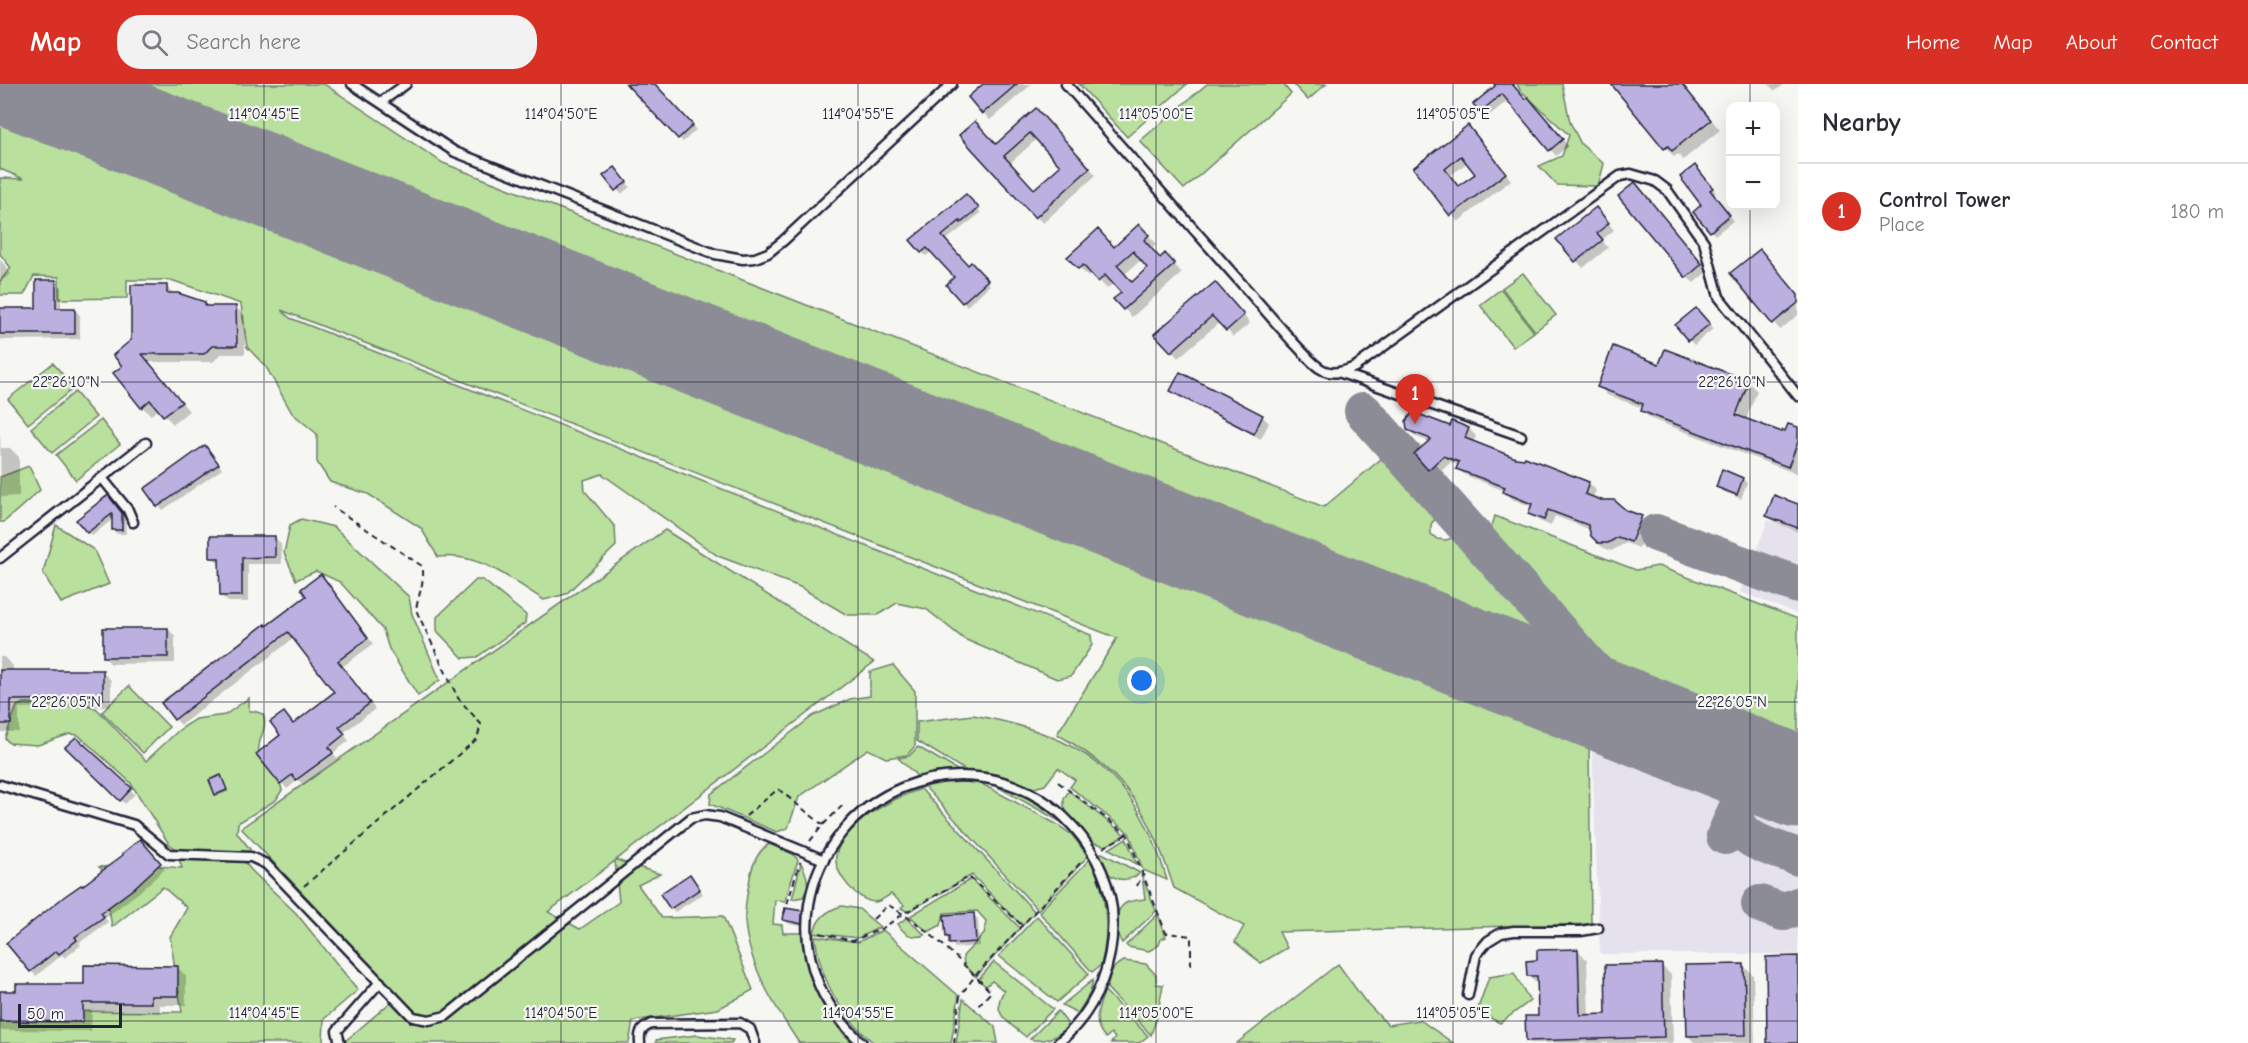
<!DOCTYPE html>
<meta charset="utf-8">
<style>
body{margin:0;font-family:"Comic Neue",sans-serif;background:#f2f2f3;color:#2b2b33}
.controls{position:absolute;right:18px;top:18px;display:grid;overflow:hidden;border-radius:12px;box-shadow:0 6px 24px #0002}
.controls button{width:54px;height:54px;display:grid;place-items:center;padding:0;border:0;border-bottom:2px solid #e1e1e2;background:#fff;color:#2b2b33;font:30px sans-serif}
.scale{position:absolute;left:18px;bottom:15px;width:104px;box-sizing:border-box;padding-left:6px;border:3px solid #22223b;border-top:0;font-size:16px;line-height:21px;white-space:nowrap;color:#22223b;-webkit-text-stroke:4px #f6f6f2;paint-order:stroke}
.you{position:absolute;left:1142px;top:597px;width:21px;height:21px;margin:-15px;border:4px solid #fff;border-radius:50%;background:#1a73e8;box-shadow:0 0 0 9px #1a73e833}
.badge{display:grid;place-items:center;width:39px;height:39px;border-radius:50%;background:#d93025;color:#fff;font-size:20px;font-weight:700}
.pin{position:absolute;translate:-50% -50px;filter:drop-shadow(0 2px 3px #0008)}
.pin::after{content:'';position:absolute;top:32px;width:21px;height:18px;background:inherit;clip-path:polygon(0 0,100% 0,50% 100%)}
.list{margin:0;padding:0;list-style:none}
h2{display:flex;justify-content:space-between;align-items:center;height:78px;margin:0;padding:0 24px;font-size:26px}
h2 small{font-size:20px;font-weight:400;color:#7c7c81}
.list li{display:grid;grid-template-columns:39px 1fr auto;gap:18px;align-items:center;box-sizing:border-box;height:96px;padding:0 24px;border-top:2px solid #e1e1e2}
.list b{display:block;font-size:22px;white-space:nowrap}
.list p{margin:0;font-size:20px;white-space:nowrap;color:#7c7c81}
.list em{font-size:20px;font-style:normal;color:#7c7c81}
.icon{flex:none;width:33px;height:33px;fill:none;stroke:currentColor;stroke-width:2;stroke-linecap:round;stroke-linejoin:round}
.map{position:relative;flex:none;width:1798px;height:959px;overflow:hidden}
header{display:flex;align-items:center;gap:36px;box-sizing:border-box;height:84px;padding:0 30px;background:#d93025;color:#fff}
header strong{font-size:28px}
nav{display:flex;gap:33px;margin-inline-start:auto;font-size:21px}
.search{width:420px;height:54px;background:#f2f2f3;display:flex;align-items:center;gap:15px;box-sizing:border-box;padding:0 21px;border-radius:24px;color:#7c7c81;font-size:22px}
main{display:flex}
aside{flex:1;background:#fff}
.map>svg:first-child{display:block}
.built{fill:#e5e1ed}
.green{fill:#b9e09c;stroke:#6e816c;stroke-width:1.5;fill-rule:evenodd}
.shadow{fill:#0003;fill-rule:evenodd}
.lines{fill:none;stroke-linecap:round;stroke-linejoin:round}
.taxiway{stroke:#8c8c96;stroke-width:38}
.runway{stroke:#8c8c96;stroke-width:93}
.building{fill:#bcb0e1;stroke:#22223b;stroke-width:1.5;fill-rule:evenodd}
.service-casing{stroke:#22223b;stroke-width:13}
.path{stroke:#22223b;stroke-width:2;stroke-dasharray:6 4.5;stroke-linecap:butt}
.service{stroke:#f6f6f2;stroke-width:8}
.ticks{fill:none;stroke:#22223b;stroke-width:1.5;stroke-opacity:0.45}
.ticks-label{font-size:15px;text-anchor:middle;fill:#22223b;stroke:#f6f6f2;stroke-width:4.5;stroke-linejoin:round;paint-order:stroke}
</style>
<header>
<strong>Map</strong>
<div class="search"><svg class="icon" aria-label="search" viewBox="0 0 24 24"><circle cx="10" cy="10" r="6"/><path d="M15 15l6 6"/></svg>Search here</div>
<nav><a>Home</a><a>Map</a><a>About</a><a>Contact</a></nav>
</header>
<main>
<div class="map">
<svg width="1798" height="959" viewBox="0 0 1798 959">
<rect width="100%" height="100%" fill="#f6f6f2"/>
<filter id="ink" filterUnits="userSpaceOnUse"><feTurbulence type="fractalNoise" baseFrequency=".0167" numOctaves="2"/><feDisplacementMap in="SourceGraphic" scale="12" xChannelSelector="R" yChannelSelector="G"/><feConvolveMatrix kernelMatrix="1 2 1 2 8 2 1 2 1" color-interpolation-filters="sRGB"/></filter>
<g filter="url(#ink)">
<!-- built -->
<g class="built">
<polygon points="1768,436 1798,447 1798,530 1740,508"/>
<polygon points="1592,661 1711,712 1798,746 1798,870 1600,870"/>
</g>
<!-- green -->
<g class="green">
<polygon points="114,0 324,0 443,79 1324,423 1387,370 1442,427 1431,440 1431,450 1437,455 1446,456 1461,451 1570,572"/>
<polygon points="1079,0 1187,0 1127,53"/>
<polygon points="1207,0 1283,0 1291,10 1184,105 1140,57"/>
<polygon points="1293,0 1326,0 1308,16"/>
<polygon points="1517,0 1562,0 1570,38 1581,60 1604,80 1598,102 1557,101 1539,82 1562,72 1569,51 1520,6"/>
<path d="M0,35L1589,659L1591,840L1279,848L1287,864L1261,879L1235,858L1244,842L1174,804C1149,728 1129,691 1057,650L1117,554L281,226L290,234L1091,551L1092,561L1071,592L1057,595L964,555L926,525L897,519L878,531H847L800,503L718,472L602,390L584,396L585,407L615,443L616,462L566,510L544,516C510,495 479,468 438,473L421,444L368,410L330,398L317,378V350L292,329L266,283L247,263L241,220L171,196H127V214L59,215V193L34,192L24,211H0V197L11,184L0,170V94L24,95L0,85Z"/>
<polygon points="1523,189 1556,231 1535,247 1502,204"/>
<polygon points="1501,205 1534,248 1513,263 1480,221"/>
<polygon points="53,279 74,304 28,340 8,315"/>
<polygon points="75,308 96,333 52,369 31,344"/>
<polygon points="101,336 120,360 76,396 56,371"/>
<polygon points="29,382 40,406 4,438 0,438 0,393"/>
<polygon points="1495,432 1636,486 1658,482 1798,535 1798,661 1603,584 1488,455"/>
<polygon points="301,435 334,443 409,513 412,530 440,596 418,612 389,565 383,546 340,498 316,487 296,496 284,469 290,441"/>
<polygon points="56,441 94,466 109,500 61,519 43,489"/>
<path d="M665,446L874,578L616,776L660,790L638,801L662,834L723,832L753,906L718,925L633,937L629,959H343L399,911L241,744ZM615,777L619,818L580,845L548,828Z"/>
<polygon points="476,496 483,496 526,531 525,539 477,573 463,574 437,547 437,533"/>
<polygon points="893,581 915,607 915,662 907,671 886,674 868,665 799,713 788,744 777,748 710,720 711,710 813,632 850,615 870,612 870,588"/>
<polygon points="129,602 169,643 143,669 102,628"/>
<path d="M249,614V627H254L263,630C269,646 256,655 259,669C263,683 280,690 282,706L276,716L238,739L237,749L250,765L248,770H238L252,787L296,829L358,906L324,935L323,959H0V932L41,927L182,928L170,853L187,824L163,803L112,843L108,820L123,805L99,783L146,781L182,784L175,764L169,760L130,698L78,651L70,650L38,661L9,659L5,654L17,622L24,619L87,620L97,625L146,677L179,646L196,635L225,631Z"/>
<path d="M973,631C1081,651 1136,688 1167,796L1143,786L1129,749L1070,703L1075,696L1058,684L1045,701L1034,704L994,691L968,688L917,657V638Z"/>
<polygon points="918,663 959,687 937,688 918,693 898,674 909,672"/>
<polygon points="964,698 982,700 1058,741 1072,751 1088,772 1038,826 925,703 942,699"/>
<path d="M996,702C1022,709 1042,721 1061,738Z"/>
<path d="M921,705L1035,828L1022,842L972,791L908,828L901,824L904,821L891,810C886,813 881,817 875,818C858,818 833,789 836,772C842,740 893,714 921,705Z"/>
<polygon points="1069,707 1125,751 1106,762 1092,758 1068,730 1064,722 1064,714"/>
<polygon points="1126,754 1137,780 1109,765"/>
<path d="M769,760L793,770L798,776L785,817L775,816L773,840L782,841L783,849H801C808,893 819,928 853,959H799C775,923 748,881 745,837C744,825 747,811 749,800C751,784 756,768 769,760Z"/>
<path d="M1102,769L1140,789C1132,797 1117,798 1108,789C1104,784 1102,775 1099,770Z"/>
<path d="M1090,775C1107,807 1110,846 1101,881L1092,888L1039,828Z"/>
<path d="M801,779C807,791 811,802 803,813L792,815Z"/>
<path d="M1142,792L1156,827L1122,859C1115,849 1113,826 1126,819C1131,816 1139,816 1145,815Z"/>
<polygon points="971,795 1020,844 976,893 964,881 963,872 984,850 986,837 977,827 944,829 941,841 928,848 910,832"/>
<path d="M842,822L859,825L880,843L858,854L814,849C817,834 827,826 842,822Z"/>
<polygon points="1158,830 1166,853 1161,855 1159,861 1149,867 1128,863 1126,861"/>
<polygon points="1037,832 1089,890 1057,918 999,872"/>
<path d="M907,834L925,851C913,855 904,851 898,840Z"/>
<path d="M883,846L959,912L951,959H874C840,931 820,895 815,852L858,858Z"/>
<path d="M1124,877L1146,880L1156,891V900L1163,901L1157,933L1151,951L1107,904C1110,891 1111,882 1124,877Z"/>
<path d="M994,878L1053,925L1026,953C1010,939 989,930 1004,907L992,897L986,902L978,896Z"/>
<polygon points="1338,880 1364,916 1388,941 1420,936 1453,959 1237,959"/>
<polygon points="1514,889 1530,917 1500,939 1477,927 1489,893"/>
<polygon points="1093,896 1090,909 1078,929 1062,921"/>
<path d="M1105,907L1148,952L1139,959H1111L1115,954L1111,949L1106,954C1091,940 1098,923 1105,907Z"/>
<polygon points="963,915 995,943 998,959 956,959"/>
<path d="M1058,927L1067,939L1066,945C1054,953 1045,959 1030,955Z"/>
<polygon points="697,951 733,956 731,959 656,959 656,956"/>
</g>
<!-- shadow -->
<g class="shadow">
<polygon points="628,0 653,0 696,46 683,58"/>
<polygon points="986,0 1032,0 990,36 970,14"/>
<polygon points="1500,0 1511,0 1525,17 1534,21 1568,62 1556,72 1509,16 1487,33 1475,20"/>
<polygon points="1613,0 1682,0 1720,46 1683,76 1678,70 1674,73"/>
<polygon points="1768,0 1785,0 1775,7"/>
<path d="M1043,33L1096,91L1043,139L1036,133L997,62ZM1037,55L1062,82L1034,107L1009,80Z"/>
<path d="M1475,50L1511,96L1458,138L1415,84ZM1468,78L1477,90L1459,104L1450,92Z"/>
<polygon points="1700,87 1716,109 1713,111 1733,137 1715,151 1711,147 1703,121"/>
<polygon points="619,89 630,103 621,110 605,92"/>
<polygon points="1642,107 1708,187 1694,199 1687,193"/>
<polygon points="966,112 981,129 945,157 968,183 971,180 990,201 967,222 948,201 956,193 932,167 926,172 922,168"/>
<polygon points="1602,132 1614,146 1602,156 1608,164 1583,184 1558,155"/>
<path d="M1148,151L1157,160L1151,165L1160,175L1173,179L1182,189L1132,233L1124,225L1123,209L1114,199L1107,205L1092,189L1088,193L1069,173L1115,164ZM1142,175L1150,184L1132,199L1124,191Z"/>
<polygon points="0,175 11,190 0,198"/>
<polygon points="1732,189 1798,212 1798,231 1780,246"/>
<polygon points="55,197 61,203 61,225 74,225 80,231 80,255 2,256 0,253 0,226 37,225"/>
<polygon points="166,202 174,210 205,219 208,223 236,223 245,232 245,270 221,270 213,278 149,278 189,327 173,340 159,325 151,331 142,323 124,282 133,257"/>
<polygon points="1222,207 1250,239 1233,253 1220,238 1178,274 1172,267"/>
<polygon points="1701,230 1713,245 1694,261 1677,242"/>
<polygon points="1666,267 1749,299 1757,307 1746,336 1783,350 1798,345 1797,390 1651,335 1642,327 1643,324 1607,311 1599,302 1660,282"/>
<polygon points="1172,306 1262,332 1269,339 1261,355 1179,313"/>
<polygon points="1451,344 1469,345 1476,352 1473,359 1589,399 1596,406 1593,414 1641,433 1648,440 1639,464 1626,459 1611,467 1602,463 1595,456 1591,446 1555,432 1551,442 1537,436 1530,429 1532,423 1512,415 1505,407 1465,391 1458,384 1459,382 1451,378 1436,392 1429,385 1430,358 1416,353 1408,346"/>
<polygon points="0,347 1,364 10,364 19,373 19,412 1,413 1,420"/>
<polygon points="209,367 222,385 163,426 158,422"/>
<polygon points="1743,395 1747,399 1741,415 1722,407 1717,403"/>
<polygon points="112,417 125,434 126,450 117,450 113,446 113,435 92,452 88,448"/>
<polygon points="1798,422 1798,448 1775,438 1768,431"/>
<polygon points="275,453 281,460 282,480 248,480 248,518 228,518 221,511 221,480 211,473"/>
<polygon points="326,498 373,560 342,583 375,625 343,649 349,657 333,669 338,675 303,701 298,696 287,705 258,670 282,651 284,630 294,642 336,608 294,554 181,641 175,635 266,543"/>
<polygon points="168,545 175,552 175,579 111,580 104,573"/>
<polygon points="0,573 4,573 13,582 13,588 102,588 111,596 111,623 19,624 19,648 0,648"/>
<polygon points="76,655 135,710 125,720 67,663"/>
<polygon points="222,695 228,708 218,712 216,710"/>
<polygon points="145,761 165,785 138,809 105,834 108,838 79,859 81,861 65,874 62,871 36,892 31,887 82,804 125,771"/>
<polygon points="694,796 703,810 675,828 671,824"/>
<polygon points="802,829 806,833 806,843 789,840 784,836"/>
<polygon points="973,830 978,835 980,862 955,864 947,852"/>
<polygon points="1578,866 1587,876 1589,932 1608,932 1662,882 1671,891 1673,959 1530,959 1527,956 1540,934 1538,901 1528,892"/>
<polygon points="1744,882 1753,891 1755,959 1695,959 1688,952"/>
<polygon points="177,883 186,892 186,921 160,921 160,928 92,927 91,947 0,946 0,908 85,902"/>
</g>
<g class="lines">
<!-- taxiway -->
<g class="taxiway">
<polyline points="1363,327 1637,635"/>
<polyline points="1656,449 1798,501"/>
<path d="M1735,730C1737,758 1776,764 1798,773"/>
<polyline points="1725,752 1738,723 1753,681"/>
<polyline points="1760,820 1783,828 1798,822"/>
</g>
<!-- runway -->
<polyline class="runway" points="21,0 1798,698"/>
</g>
<!-- building -->
<g class="building">
<polygon points="626,0 655,0 693,41 678,55"/>
<polygon points="983,0 1017,0 982,30 968,13"/>
<polygon points="1494,0 1515,0 1513,1 1525,15 1528,13 1563,55 1549,67 1502,10 1480,28 1473,20 1495,2"/>
<polygon points="1611,0 1682,0 1711,36 1672,67 1668,62 1664,65"/>
<path d="M1036,24L1090,84L1035,134L959,51L975,37L996,60ZM1030,49L1060,82L1034,105L1004,72Z"/>
<path d="M1468,41L1506,89L1450,132L1413,84ZM1461,72L1475,90L1458,102L1445,85Z"/>
<polygon points="1695,81 1713,104 1710,106 1730,131 1710,148 1693,128 1701,121 1680,93"/>
<polygon points="615,83 627,98 615,107 603,92"/>
<polygon points="1635,98 1702,180 1686,194 1618,112"/>
<polygon points="966,110 979,124 961,139 960,137 942,152 968,181 971,178 988,196 962,219 946,201 954,193 927,164 921,169 910,156"/>
<polygon points="1596,123 1609,139 1597,149 1603,156 1575,178 1556,155"/>
<path d="M1139,140L1149,151L1144,156L1160,174L1165,169L1175,180L1123,226L1113,215L1121,209L1105,191L1098,198L1083,181L1078,185L1067,173L1098,145L1114,163ZM1133,167L1147,184L1132,198L1117,181Z"/>
<polygon points="1760,165 1798,211 1798,219 1772,240 1730,189"/>
<polygon points="36,196 56,196 56,224 75,224 75,250 0,250 0,224 36,224"/>
<polygon points="1215,198 1244,231 1226,247 1212,232 1171,268 1154,250"/>
<polygon points="131,201 167,201 167,209 178,209 205,218 205,222 236,222 237,262 212,262 204,270 142,270 182,318 163,332 150,316 141,324 113,289 122,282 113,271 131,256"/>
<polygon points="1696,224 1710,240 1688,257 1675,241"/>
<polygon points="1613,262 1659,280 1665,265 1749,297 1736,331 1782,348 1783,346 1785,347 1788,340 1798,343 1798,358 1788,383 1641,327 1643,320 1597,303"/>
<polygon points="1180,288 1263,331 1254,350 1170,307"/>
<polygon points="1413,328 1450,342 1452,337 1469,344 1465,354 1516,374 1524,375 1525,373 1589,398 1585,410 1601,416 1614,416 1626,426 1642,432 1631,458 1618,453 1608,459 1598,459 1591,452 1588,441 1548,426 1544,436 1528,430 1532,420 1503,408 1505,403 1456,385 1459,378 1443,372 1428,386 1414,370 1431,355 1407,346 1406,337"/>
<polygon points="205,361 219,380 157,423 144,405"/>
<polygon points="1722,385 1743,394 1737,411 1716,403"/>
<polygon points="108,411 122,429 122,446 112,446 112,430 87,449 76,436"/>
<polygon points="1774,411 1798,420 1798,444 1766,432"/>
<polygon points="210,452 275,452 275,473 242,474 242,512 220,512 219,474 210,474"/>
<polygon points="321,490 368,554 338,577 370,619 339,643 345,650 329,663 333,669 296,696 292,691 280,700 256,670 280,651 270,638 284,628 293,640 334,608 288,548 174,636 161,619 265,540 266,542 306,512 301,505"/>
<rect x="103" y="544" width="65" height="29"/>
<polygon points="0,586 103,586 103,615 11,616 11,640 0,640"/>
<polygon points="76,653 132,704 120,717 65,663"/>
<polygon points="221,691 227,706 215,711 209,696"/>
<polygon points="140,755 161,779 133,805 101,829 104,833 75,853 77,856 59,870 56,867 30,888 6,859 65,812 81,801 82,802 123,771 122,770"/>
<polygon points="690,790 700,805 670,825 660,810"/>
<polygon points="785,824 803,827 802,840 783,836"/>
<polygon points="974,829 976,858 949,860 949,853 946,853 944,831"/>
<polygon points="1578,865 1580,931 1606,930 1605,881 1662,880 1664,953 1526,957 1525,932 1538,932 1537,892 1527,892 1526,877 1537,876 1537,866"/>
<polygon points="1798,872 1798,959 1767,959 1766,873"/>
<polygon points="1744,880 1746,951 1687,952 1685,881"/>
<polygon points="84,881 178,882 178,912 151,912 151,919 83,919 83,938 0,937 0,907 16,907 16,900 84,900"/>
</g>
<g class="lines">
<!-- service casing -->
<g class="service-casing">
<g id="service">
<polyline points="352,0 455,68 715,170 743,175 755,174 768,169 783,157 952,0"/>
<path d="M1066,0L1293,258C1315,280 1322,298 1355,283L1620,92L1631,90L1655,97L1667,106L1704,158L1719,213L1798,312"/>
<polyline points="381,18 406,0"/>
<polyline points="1341,289 1521,352"/>
<polyline points="102,394 128,426 133,438"/>
<polyline points="0,474 146,359"/>
<polyline points="0,701 134,741 169,770 251,773 266,780 413,933 429,936 446,932 691,734 705,731 720,733 824,776"/>
<polyline points="1468,911 1476,871 1488,857 1501,849 1514,847 1581,847 1598,844"/>
<polyline points="340,959 337,947 380,898"/>
<path d="M640,959C639,948 641,945 651,940L740,939L750,945L755,959"/>
<path d="M862,959C844,942 829,924 819,901C773,790 869,676 985,694C1015,699 1044,713 1065,734C1090,758 1108,791 1112,825C1116,876 1098,926 1058,959"/>
</g>
</g>
<!-- path -->
<g class="path">
<polyline points="1058,698 1127,750 1166,849 1191,852 1191,881"/>
<polyline points="746,732 778,705 823,741"/>
<polyline points="810,757 823,741 845,719"/>
<polyline points="1103,764 1127,750"/>
<path d="M304,802L477,655L481,640L458,614L416,526C418,511 426,496 422,482L333,423"/>
<polyline points="1137,802 1143,789"/>
<polyline points="784,830 800,778"/>
<path d="M873,835L888,821C928,843 959,876 991,908L975,925"/>
<polyline points="820,849 853,857 883,844 906,828 969,793 1023,842"/>
<polyline points="954,959 960,912 975,892 1083,776"/>
</g>
<!-- service -->
<use href="#service" class="service"/>
</g>
</g>
<!-- ticks -->
<path class="ticks" d="M264,0V959M561,0V959M858,0V959M1156,0V959M1453,0V959M1750,0V22M1750,122V959M0,298H1798M0,618H1798M0,937H1798"/>
<g class="ticks-label">
<text x="264" y="35">114°04'45"E</text>
<text x="561" y="35">114°04'50"E</text>
<text x="858" y="35">114°04'55"E</text>
<text x="1156" y="35">114°05'00"E</text>
<text x="1453" y="35">114°05'05"E</text>
<text x="66" y="303">22°26'10"N</text>
<text x="1732" y="303">22°26'10"N</text>
<text x="66" y="623">22°26'05"N</text>
<text x="1732" y="623">22°26'05"N</text>
<text x="264" y="934">114°04'45"E</text>
<text x="561" y="934">114°04'50"E</text>
<text x="858" y="934">114°04'55"E</text>
<text x="1156" y="934">114°05'00"E</text>
<text x="1453" y="934">114°05'05"E</text>
</g>
</svg>
<div class="controls">
<button>+</button>
<button>−</button>
</div>
<div class="scale">50 m</div>
<div class="you"></div>
<div class="pin badge" style="left:1415px;top:340px">1</div>
</div>
<aside>
<h2>Nearby<small></small></h2>
<ul class="list">
<li><span class="badge">1</span><div><b>Control Tower</b><p>Place</p></div><em>180 m</em></li>
</ul>
</aside>
</main>
